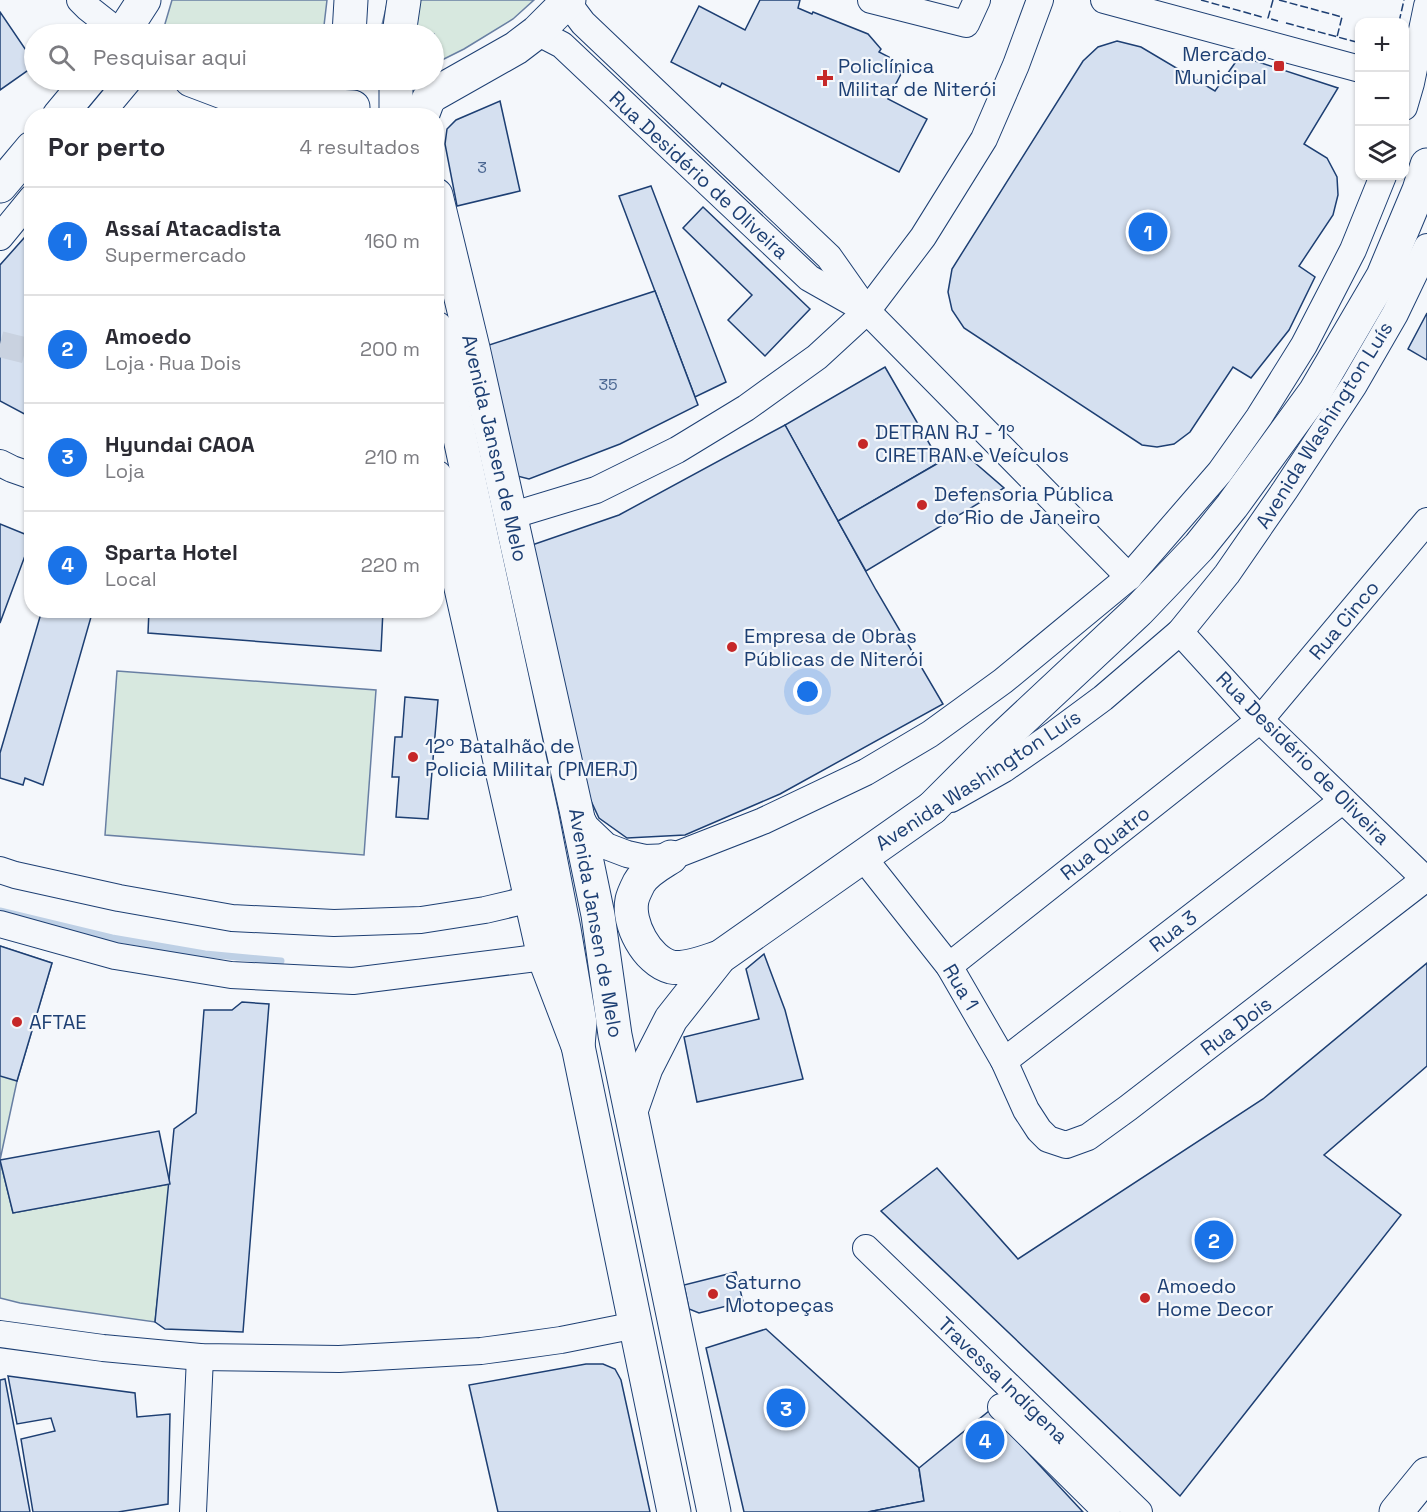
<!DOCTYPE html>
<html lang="pt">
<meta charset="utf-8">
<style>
body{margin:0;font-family:"Space Grotesk",sans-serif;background:#f2f2f3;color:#2b2b33}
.controls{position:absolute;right:18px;top:18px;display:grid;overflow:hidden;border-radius:12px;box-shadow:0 2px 4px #0004}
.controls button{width:54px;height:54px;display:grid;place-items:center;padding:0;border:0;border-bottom:2px solid #e1e1e2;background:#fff;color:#2b2b33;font:30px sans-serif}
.you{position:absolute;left:808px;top:692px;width:21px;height:21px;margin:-15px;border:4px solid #fff;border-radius:50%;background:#1a73e8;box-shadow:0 0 0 9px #1a73e833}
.badge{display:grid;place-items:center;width:39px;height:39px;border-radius:50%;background:#1a73e8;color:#fff;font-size:20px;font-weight:700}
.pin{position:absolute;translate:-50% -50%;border:3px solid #fff;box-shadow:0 2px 6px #0006}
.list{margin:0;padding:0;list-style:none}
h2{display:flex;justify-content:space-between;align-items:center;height:78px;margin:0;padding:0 24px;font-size:26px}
h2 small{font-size:20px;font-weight:400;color:#7c7c81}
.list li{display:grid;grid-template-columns:39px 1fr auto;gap:18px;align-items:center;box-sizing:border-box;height:108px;padding:0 24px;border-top:2px solid #e1e1e2}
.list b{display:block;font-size:22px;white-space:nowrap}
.list p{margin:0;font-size:20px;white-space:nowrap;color:#7c7c81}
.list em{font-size:20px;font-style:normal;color:#7c7c81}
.icon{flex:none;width:33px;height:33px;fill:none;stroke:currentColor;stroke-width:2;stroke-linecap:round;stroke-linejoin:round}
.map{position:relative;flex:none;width:1427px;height:1512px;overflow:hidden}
.search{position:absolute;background:#fff;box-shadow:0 2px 4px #0004;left:24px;top:24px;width:420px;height:66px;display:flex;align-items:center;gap:15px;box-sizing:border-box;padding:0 21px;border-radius:33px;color:#7c7c81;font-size:22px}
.panel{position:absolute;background:#fff;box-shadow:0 2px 4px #0004;left:24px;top:108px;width:420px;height:510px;border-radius:24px}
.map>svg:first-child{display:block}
.green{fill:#d7e8df;stroke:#687fa3;stroke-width:1.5}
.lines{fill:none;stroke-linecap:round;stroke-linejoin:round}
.stream{stroke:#bed0e5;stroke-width:7}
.building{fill:#d5e0f0;stroke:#1d3f73;stroke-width:1.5}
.minor-tunnel{stroke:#c9d2e0;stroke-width:26;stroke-dasharray:26 13;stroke-linecap:butt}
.minor-casing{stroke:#1d3f73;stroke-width:28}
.major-casing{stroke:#1d3f73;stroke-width:35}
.highway-casing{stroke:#1d3f73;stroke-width:35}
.minor{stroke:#f4f7fb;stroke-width:26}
.major{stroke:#f4f7fb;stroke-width:33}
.highway{stroke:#f4f7fb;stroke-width:33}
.fence{stroke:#1d3f73;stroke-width:1.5;stroke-dasharray:8 3;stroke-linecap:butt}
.poi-dot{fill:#c62828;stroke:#f4f7fb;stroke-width:2}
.labels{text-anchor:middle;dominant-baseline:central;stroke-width:4.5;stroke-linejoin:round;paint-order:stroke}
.number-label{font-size:16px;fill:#4b6792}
.poi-label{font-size:20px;fill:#1d3f73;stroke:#f4f7fb;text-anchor:start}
.street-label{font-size:20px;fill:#1d3f73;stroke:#f4f7fb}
</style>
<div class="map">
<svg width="1427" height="1512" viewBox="0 0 1427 1512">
<rect width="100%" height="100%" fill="#f4f7fb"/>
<!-- green -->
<g class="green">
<polygon points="172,0 327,0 323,34 162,34"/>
<polygon points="388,0 534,0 513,19 464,49 434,64 434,34 382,34 381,29"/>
<polygon points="117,671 376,690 364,855 105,835"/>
<polygon points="0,946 52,963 17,1081 0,1160 13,1213 170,1184 155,1322 20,1303 0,1298"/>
</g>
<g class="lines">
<!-- stream -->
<polyline class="stream" points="0,911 112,938 205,954 281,961"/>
</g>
<!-- building -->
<g class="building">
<polygon points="760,0 800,0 798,8 812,14 813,12 868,34 881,49 879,52 889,57 886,64 902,72 888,99 927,119 899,172 722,83 720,87 671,62 699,6 745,30"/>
<polygon points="0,12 34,62 34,66 0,90"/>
<polygon points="1117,41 1141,47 1215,91 1240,56 1338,88 1304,144 1327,158 1337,177 1338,195 1333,215 1299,266 1315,277 1289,330 1251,378 1233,367 1190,432 1174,444 1157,447 1142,445 964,328 952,310 948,292 952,269 1083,61 1098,47"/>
<polygon points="500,101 520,191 457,206 445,144 447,129 456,120"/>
<polygon points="651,186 726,382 695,397 619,196"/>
<polygon points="703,207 810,309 765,356 728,320 752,295 683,228"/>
<polygon points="32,229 32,418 0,401 0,265"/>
<polygon points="655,291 698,405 620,444 529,479 517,476 486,346"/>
<polygon points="1427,313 1427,360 1408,349"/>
<polygon points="885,367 940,462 838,521 785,425"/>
<polygon points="785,425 876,590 943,704 780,794 685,835 627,838 599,818 584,786 532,545 619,515"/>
<polygon points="959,449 1004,488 866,571 838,521 940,462"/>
<polygon points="0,524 32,537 0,623"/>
<polygon points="42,610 93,610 43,785 25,778 23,785 0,778 0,753"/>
<polygon points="149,610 383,610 381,651 148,633"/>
<polygon points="405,697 438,700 428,819 396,817 399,777 392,777 395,737 402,737"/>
<polygon points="0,946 52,963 17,1081 0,1076"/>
<polygon points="764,954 785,1010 803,1079 697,1102 684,1037 759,1019 746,969"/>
<polygon points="1427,963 1427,1066 1324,1155 1401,1215 1180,1496 881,1211 937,1168 1018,1259 1263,1099"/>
<polygon points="242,1002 269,1004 243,1332 165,1329 155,1322 174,1129 196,1113 204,1010 232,1010"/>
<polygon points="159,1131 170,1184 13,1213 0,1160"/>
<polygon points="736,1272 743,1302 699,1313 689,1309 684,1285"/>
<polygon points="766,1329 919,1468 924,1501 868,1512 744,1512 706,1348"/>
<polygon points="586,1364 603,1364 615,1369 621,1380 650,1512 498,1512 469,1385"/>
<polygon points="8,1376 135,1393 137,1417 170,1414 168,1504 118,1512 33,1512 21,1439 55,1431 51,1418 17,1424"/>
<polygon points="5,1379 30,1512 0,1512 0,1380"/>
<polygon points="989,1411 1083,1512 868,1512 924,1501 919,1468"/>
</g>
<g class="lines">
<!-- minor-tunnel -->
<polyline class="minor-tunnel" points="0,344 32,352"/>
<!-- minor casing -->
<g class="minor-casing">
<g id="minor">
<polyline points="80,0 88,8 121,34"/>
<polyline points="569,0 574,11 583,23 829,257 867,311 1129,577"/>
<polyline points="871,0 966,24 977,0"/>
<polyline points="1104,0 1360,69"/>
<polyline points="537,32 562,45 809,278 862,308"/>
<polyline points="1404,107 1411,83 1427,6"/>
<polyline points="99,116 129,80"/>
<polyline points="0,237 32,198"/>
<polyline points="0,463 12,469 32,476"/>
<polyline points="510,516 596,490 677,450 746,408 817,357 867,311 923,237 984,139 1016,65 1040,0"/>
<polyline points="1180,632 1260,720 1427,881"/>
<polyline points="951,799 1004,769 1053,735 1103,698 1180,632 1227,574 1285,490 1354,385 1395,314 1427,247"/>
<polyline points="578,812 586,827 606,846 627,854 645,858 671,857 763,821 866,772 930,734 1003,681 1129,577 1220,472 1259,417 1304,345 1353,250 1383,176"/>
<polyline points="862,856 949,966 1004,1061 1026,1110 1039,1130 1048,1139 1066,1145 1088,1137 1128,1108 1425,879"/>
<polyline points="0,870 15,875 119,898 232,918 334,923 421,920 485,910 531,899"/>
<polyline points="0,924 115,956 231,975 353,981 544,957"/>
<polyline points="949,966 1260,720 1427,521"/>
<polyline points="1004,1061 1342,801"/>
<polyline points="866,1248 1139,1512"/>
<polyline points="0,1334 103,1348 200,1357 339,1359 481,1351 561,1340 636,1325"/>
<polyline points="1001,1407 1107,1512"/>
<polyline points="193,1512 200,1357"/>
</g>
</g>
<!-- major casing -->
<g class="major-casing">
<g id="major">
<polyline points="122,34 144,0"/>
<polyline points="349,34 351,0"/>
<polyline points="191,80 228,94 267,102 353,107"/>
<polyline points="59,116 89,80"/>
<polyline points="422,116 428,100 433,95 516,48 537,32 569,0"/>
<polyline points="0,186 32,148"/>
<polyline points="436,195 473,348 576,809 598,915 615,1035 714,1512"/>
<polyline points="436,477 544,957 578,1046 674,1512"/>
<path d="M671,857C660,864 646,871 639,883C637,887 633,895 632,900C627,923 647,961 671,967C685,970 707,961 720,957"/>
<polyline points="631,1111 646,1068 671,1019 720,957 932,808"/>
<polyline points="1396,1512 1427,1474"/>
</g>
</g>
<!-- highway casing -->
<g class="highway-casing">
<g id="highway">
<polyline points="399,34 404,0"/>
<polyline points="396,80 396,116"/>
<polyline points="436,328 542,816 564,929 580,1023 578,1046"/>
<polyline points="932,808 998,742 1138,611 1199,547 1232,506 1315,392 1383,276 1419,190 1427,165"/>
</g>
</g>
<!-- minor -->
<use href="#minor" class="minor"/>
<!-- major -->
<use href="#major" class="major"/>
<!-- highway -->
<use href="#highway" class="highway"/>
<!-- fence -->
<g class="fence">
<polyline points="1201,0 1262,17"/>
<polyline points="1273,0 1268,18 1278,21"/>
<polyline points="1279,0 1342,17 1337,37"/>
<polyline points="1399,22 1404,0"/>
<polyline points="1286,23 1360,43"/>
</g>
</g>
<!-- markers -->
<g class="poi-dot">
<rect x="1273" y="60" width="12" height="12" rx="3"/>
<path d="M822 69h6v6h6v6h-6v6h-6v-6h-6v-6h6z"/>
<circle cx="863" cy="444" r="6"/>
<circle cx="922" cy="505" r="6"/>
<circle cx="732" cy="647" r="6"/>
<circle cx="413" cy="757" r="6"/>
<circle cx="17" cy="1022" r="6"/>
<circle cx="713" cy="1294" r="6"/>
<circle cx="1145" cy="1298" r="6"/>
</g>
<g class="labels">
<!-- number labels -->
<g class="number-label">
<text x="482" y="167">3</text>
<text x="608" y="384">35</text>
</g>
<!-- poi labels -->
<g class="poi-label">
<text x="1267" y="54" text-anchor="end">Mercado<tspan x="1267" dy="23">Municipal</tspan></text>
<text x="838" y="66">Policlínica<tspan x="838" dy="23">Militar de Niterói</tspan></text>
<text x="875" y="432">DETRAN RJ - 1º<tspan x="875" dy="23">CIRETRAN e Veículos</tspan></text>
<text x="934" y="494">Defensoria Pública<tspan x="934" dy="23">do Rio de Janeiro</tspan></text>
<text x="744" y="636">Empresa de Obras<tspan x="744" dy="23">Públicas de Niterói</tspan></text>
<text x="425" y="746">12º Batalhão de<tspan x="425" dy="23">Policia Militar (PMERJ)</tspan></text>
<text x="29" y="1022">AFTAE</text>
<text x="725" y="1282">Saturno<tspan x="725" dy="23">Motopeças</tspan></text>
<text x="1157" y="1286">Amoedo<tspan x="1157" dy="23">Home Decor</tspan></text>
</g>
<!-- street labels -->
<g class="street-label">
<text transform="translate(699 175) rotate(43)">Rua Desidério de Oliveira</text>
<text transform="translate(1324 425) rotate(-58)">Avenida Washington Luís</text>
<text transform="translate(495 448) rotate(77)">Avenida Jansen de Melo</text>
<text transform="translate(1344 620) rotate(-50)">Rua Cinco</text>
<text transform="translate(1303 758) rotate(45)">Rua Desidério de Oliveira</text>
<text transform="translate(978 780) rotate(-33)">Avenida Washington Luís</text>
<text transform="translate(1105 843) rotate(-38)">Rua Quatro</text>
<text transform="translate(596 923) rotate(80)">Avenida Jansen de Melo</text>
<text transform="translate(1173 931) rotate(-38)">Rua 3</text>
<text transform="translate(961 987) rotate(59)">Rua 1</text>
<text transform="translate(1236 1026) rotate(-37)">Rua Dois</text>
<text transform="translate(1003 1380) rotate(44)">Travessa Indígena</text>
</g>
</g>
</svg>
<div class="controls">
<button>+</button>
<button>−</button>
<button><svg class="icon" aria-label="layers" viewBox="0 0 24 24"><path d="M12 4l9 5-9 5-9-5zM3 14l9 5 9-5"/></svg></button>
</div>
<div class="you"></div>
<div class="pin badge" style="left:1148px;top:232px">1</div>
<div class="pin badge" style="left:1214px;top:1240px">2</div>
<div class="pin badge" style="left:786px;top:1408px">3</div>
<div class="pin badge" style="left:985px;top:1440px">4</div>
<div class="search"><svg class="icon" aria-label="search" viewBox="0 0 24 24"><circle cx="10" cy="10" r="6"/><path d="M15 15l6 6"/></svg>Pesquisar aqui</div>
<section class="panel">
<h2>Por perto<small>4 resultados</small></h2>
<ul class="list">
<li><span class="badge">1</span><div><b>Assaí Atacadista</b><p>Supermercado</p></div><em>160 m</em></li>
<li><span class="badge">2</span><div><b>Amoedo</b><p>Loja · Rua Dois</p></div><em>200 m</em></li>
<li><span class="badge">3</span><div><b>Hyundai CAOA</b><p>Loja</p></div><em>210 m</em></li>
<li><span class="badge">4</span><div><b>Sparta Hotel</b><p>Local</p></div><em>220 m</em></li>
</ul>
</section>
</div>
